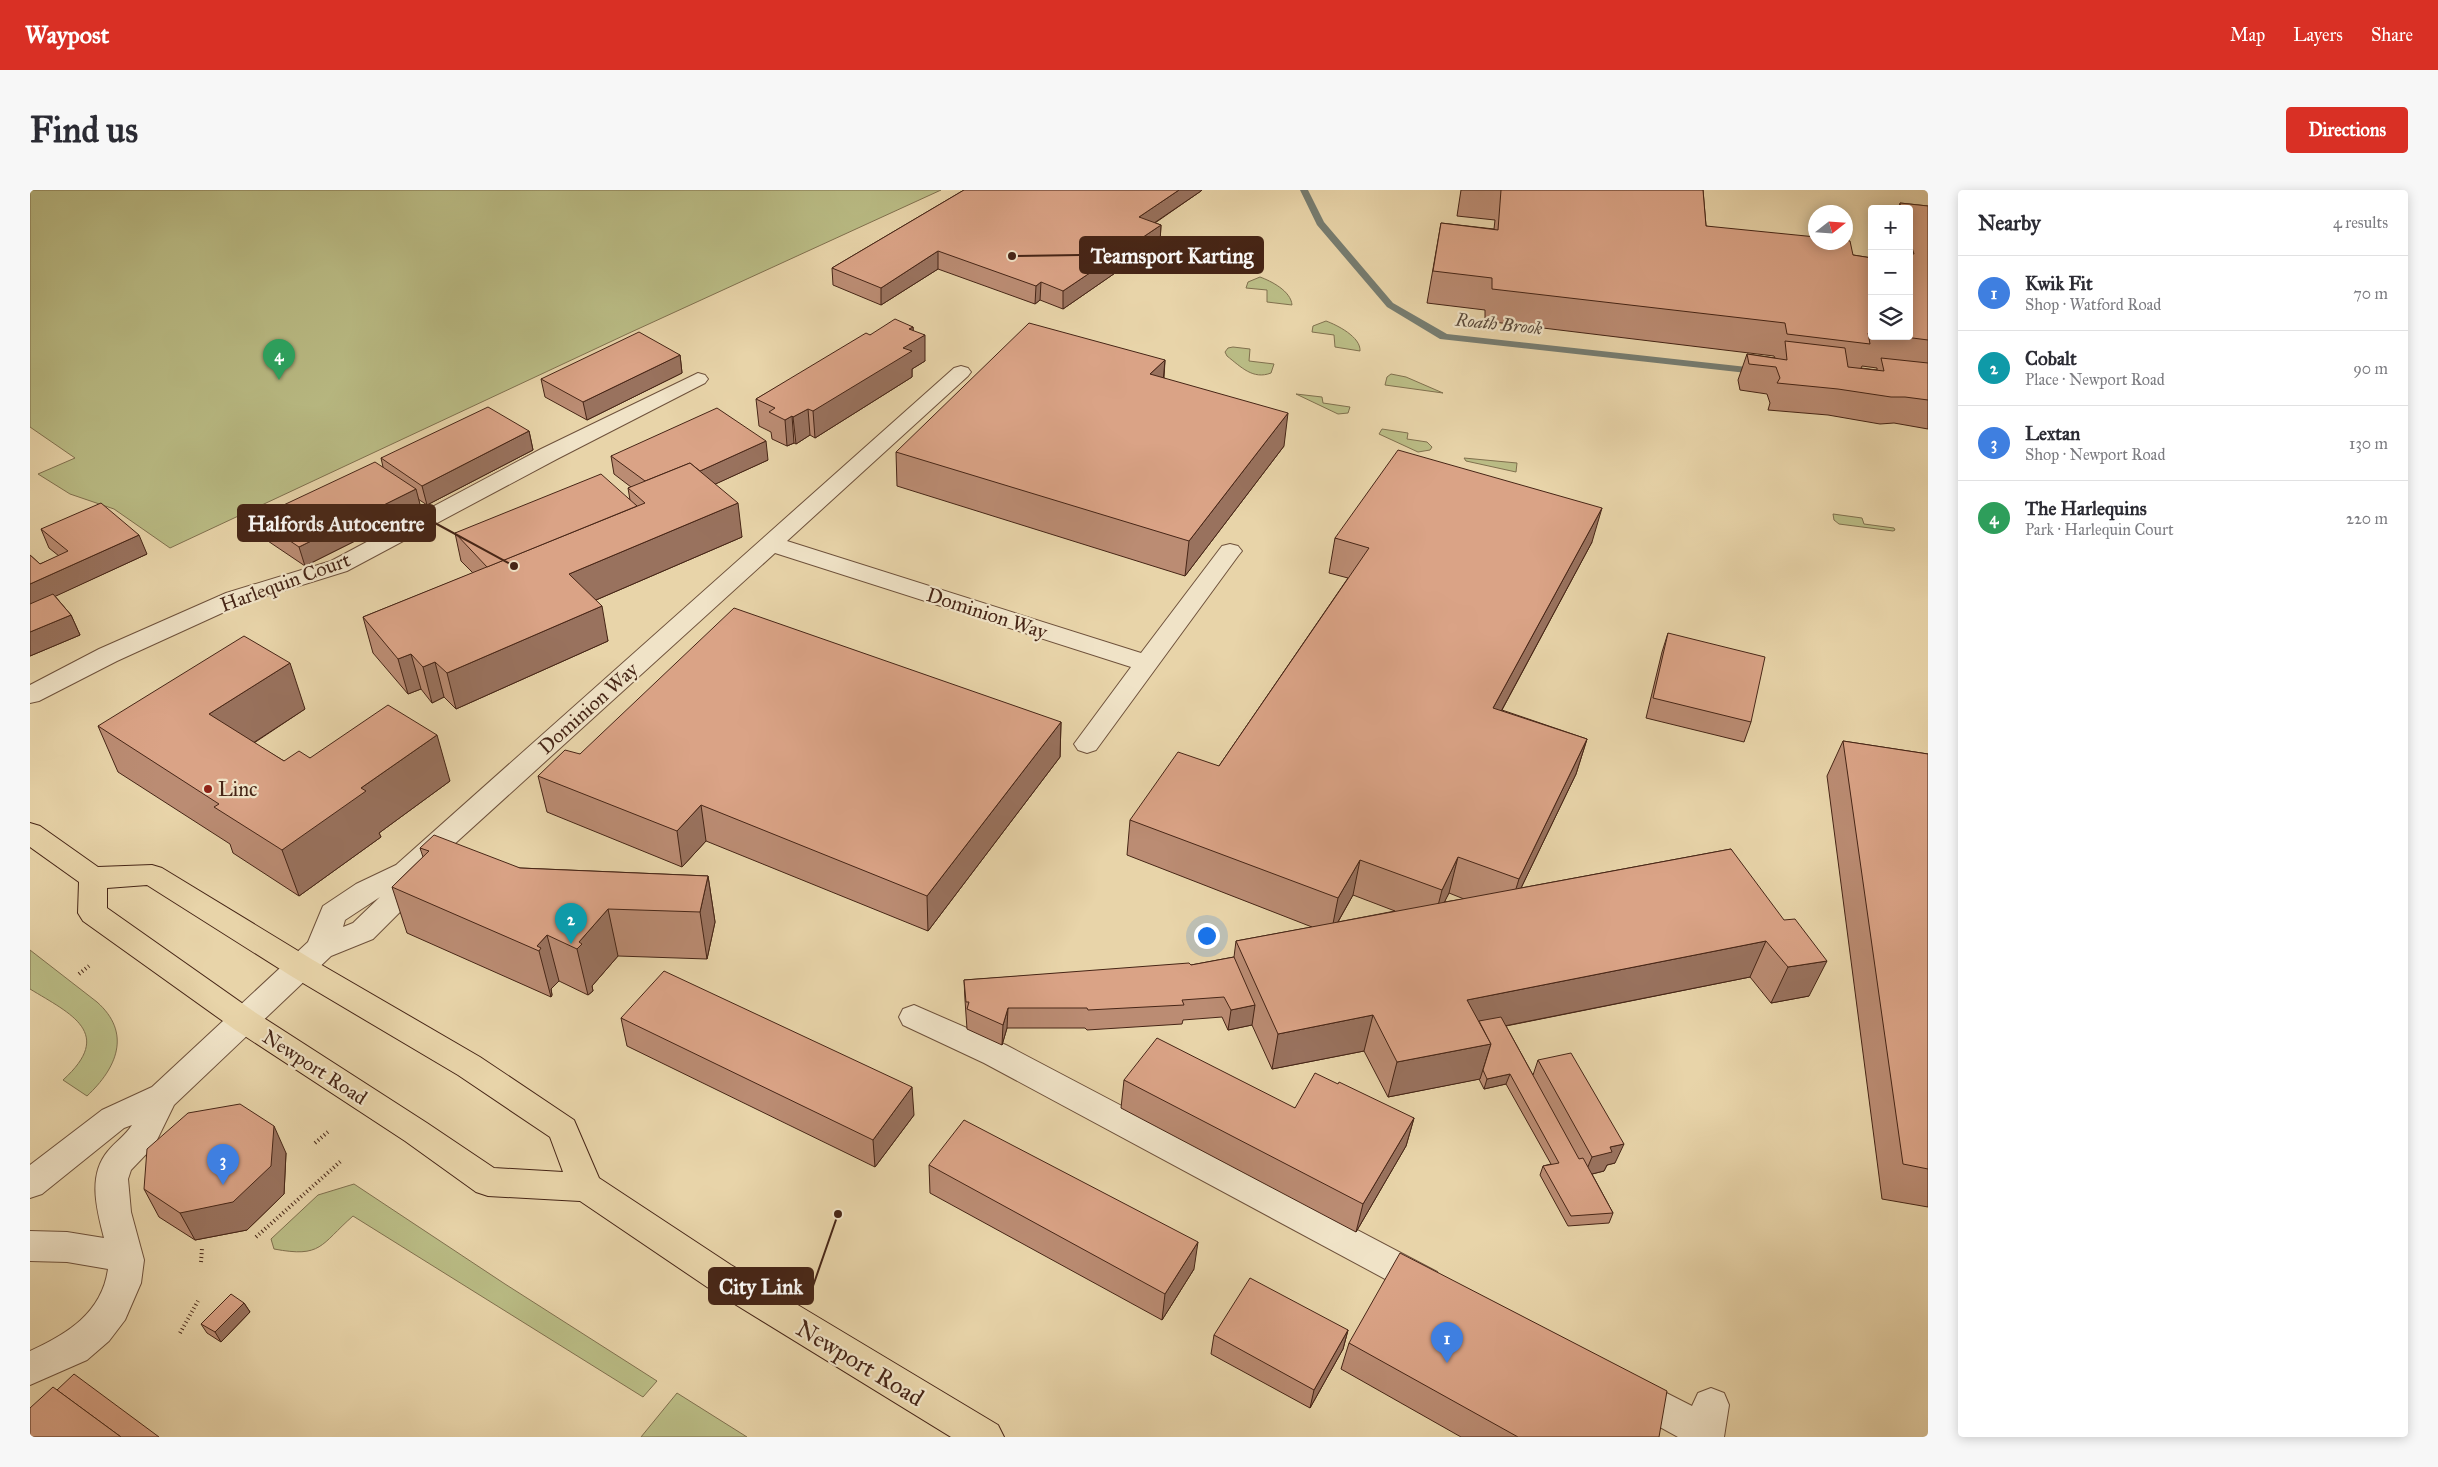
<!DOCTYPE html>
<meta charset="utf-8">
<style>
body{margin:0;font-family:"IM FELL Great Primer",serif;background:#f7f7f7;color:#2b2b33}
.controls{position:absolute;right:15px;top:15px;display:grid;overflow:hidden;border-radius:5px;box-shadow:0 2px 12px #0003}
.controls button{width:45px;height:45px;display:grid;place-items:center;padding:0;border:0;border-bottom:1px solid #e1e1e2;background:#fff;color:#2b2b33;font:25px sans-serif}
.compass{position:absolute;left:1778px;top:15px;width:45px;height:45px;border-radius:50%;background:#fff;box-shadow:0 2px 12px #0003;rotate:73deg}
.you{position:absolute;left:1176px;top:745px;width:18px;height:18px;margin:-12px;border:4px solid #fff;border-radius:50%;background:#1a73e8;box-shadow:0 0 0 8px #1a73e833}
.badge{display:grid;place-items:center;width:32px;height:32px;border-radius:50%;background:#d93025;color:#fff;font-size:16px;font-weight:700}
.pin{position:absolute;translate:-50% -41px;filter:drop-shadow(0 1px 2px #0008)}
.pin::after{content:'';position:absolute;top:26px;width:18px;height:15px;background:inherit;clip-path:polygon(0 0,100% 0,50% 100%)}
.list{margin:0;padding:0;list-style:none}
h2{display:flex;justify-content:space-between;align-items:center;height:65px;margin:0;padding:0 20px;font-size:21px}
h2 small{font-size:16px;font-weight:400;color:#7c7c81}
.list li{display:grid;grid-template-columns:32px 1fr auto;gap:15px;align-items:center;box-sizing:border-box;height:75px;padding:0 20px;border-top:1px solid #e1e1e2}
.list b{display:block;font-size:19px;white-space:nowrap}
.list p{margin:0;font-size:16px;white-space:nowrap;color:#7c7c81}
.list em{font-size:16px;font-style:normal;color:#7c7c81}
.icon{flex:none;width:28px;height:28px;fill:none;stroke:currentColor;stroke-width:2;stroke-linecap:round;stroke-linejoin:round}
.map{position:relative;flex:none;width:1898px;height:1247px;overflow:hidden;border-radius:5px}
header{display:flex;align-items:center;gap:30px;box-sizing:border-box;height:70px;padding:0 25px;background:#d93025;color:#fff}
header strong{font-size:24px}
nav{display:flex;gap:28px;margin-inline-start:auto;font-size:18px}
.intro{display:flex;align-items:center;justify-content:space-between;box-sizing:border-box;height:120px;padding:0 30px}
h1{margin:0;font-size:35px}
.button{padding:12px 22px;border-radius:5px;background:#d93025;color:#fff;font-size:18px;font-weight:700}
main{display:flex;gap:30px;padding:0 30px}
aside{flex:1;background:#fff;border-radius:5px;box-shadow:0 2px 12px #0003}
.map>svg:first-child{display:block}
.green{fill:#babc85;stroke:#80704e}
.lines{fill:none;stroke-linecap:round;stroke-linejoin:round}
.stream{fill:#777d71;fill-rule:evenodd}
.minor-casing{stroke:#6e513b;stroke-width:2}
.major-casing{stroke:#462516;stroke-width:2}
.path{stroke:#462516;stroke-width:4;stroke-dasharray:1 3;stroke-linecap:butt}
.minor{fill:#f0e3c7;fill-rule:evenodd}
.major{fill:#e8d4a9;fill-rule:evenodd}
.wall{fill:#bb8c73;stroke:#462516;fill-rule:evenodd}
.shaded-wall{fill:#99725e;stroke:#462516}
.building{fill:#daa386;stroke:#462516}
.poi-dot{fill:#8f2418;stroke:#f0e3c7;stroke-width:2}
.labels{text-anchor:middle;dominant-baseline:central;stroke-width:4.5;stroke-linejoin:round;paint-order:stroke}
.far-water-label{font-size:18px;font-style:italic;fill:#5a4a3c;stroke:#f0e3c7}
.street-label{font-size:20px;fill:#462516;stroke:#f0e3c7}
.poi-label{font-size:20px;fill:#462516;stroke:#f0e3c7;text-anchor:start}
.near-street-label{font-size:24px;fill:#462516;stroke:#f0e3c7}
.leader{fill:none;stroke:#462516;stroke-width:2}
.callout-dot{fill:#462516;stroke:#f0e3c7;stroke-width:2}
.callout{fill:#462516;stroke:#462516;stroke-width:2}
.callout-label{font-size:21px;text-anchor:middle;font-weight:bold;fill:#fff}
</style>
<header>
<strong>Waypost</strong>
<nav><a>Map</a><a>Layers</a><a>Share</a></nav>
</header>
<div class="intro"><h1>Find us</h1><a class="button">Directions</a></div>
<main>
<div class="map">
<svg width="1898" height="1247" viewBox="0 0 1898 1247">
<rect width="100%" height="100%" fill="#e8d4a9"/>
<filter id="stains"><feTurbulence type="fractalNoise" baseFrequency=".004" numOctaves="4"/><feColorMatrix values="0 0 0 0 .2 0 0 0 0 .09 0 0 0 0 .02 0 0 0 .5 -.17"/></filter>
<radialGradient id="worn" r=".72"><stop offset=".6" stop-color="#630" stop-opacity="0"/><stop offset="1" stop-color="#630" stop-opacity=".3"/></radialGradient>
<!-- green -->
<g class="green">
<polygon points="0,0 911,0 597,144 140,358 84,319 40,304 8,284 45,268 0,237"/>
<path d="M1230,87C1241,91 1261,101 1262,115L1237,112V100L1216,98L1218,92Z"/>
<path d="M1296,131C1307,135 1331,147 1330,161L1305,157L1304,145L1282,142L1283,136Z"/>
<path d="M1203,157L1220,159L1219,171L1244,174L1241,183C1223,190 1211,177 1197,166L1195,162L1198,158Z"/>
<polygon points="1361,184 1376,187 1413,203 1355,195 1357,187"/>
<polygon points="1266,204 1292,207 1293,213 1320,217 1318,223 1308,224"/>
<polygon points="1352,239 1378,243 1377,249 1397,252 1402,257 1400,260 1388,262 1349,244"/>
<polygon points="1434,268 1487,273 1486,282 1436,271"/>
<polygon points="1803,324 1832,328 1834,334 1864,338 1865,340 1863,341 1809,334 1804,330"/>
<path d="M0,760L67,812C102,843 87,878 57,906L33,890C85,843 41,824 0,799Z"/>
<path d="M324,994L475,1094L627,1191L613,1207L323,1026C290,1055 292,1068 244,1059L241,1049L288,1005Z"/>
<polygon points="647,1203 717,1247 611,1247"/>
</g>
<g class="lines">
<!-- stream -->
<polygon class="stream" points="1270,0 1278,0 1294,32 1363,113 1417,144 1726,178 1731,181 1726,184 1410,149 1357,117 1287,35"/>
<!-- minor casing -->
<g class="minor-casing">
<g id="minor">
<path d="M931,176L938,178L941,182L938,186L757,351L1111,463L1192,356L1200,354L1208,356L1212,361L1208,366L1066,560L1057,563L1048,560L1044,554L1101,477L745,363L387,688L370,722L343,749L301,766L144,915L124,956L101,980L98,989L101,1022L114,1070L111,1093L95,1130L79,1151L57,1170L0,1195V1161C37,1144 72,1123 78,1079L37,1072L0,1071V1041L37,1042L74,1048C67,1020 57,986 78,961C85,952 96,945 102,935L94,938L12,1004L0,1008V975L72,920L122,897L278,752L293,716L326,694L366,675L924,178ZM350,707L323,733L313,737L315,730Z"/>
<polygon points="668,183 675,185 678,189 675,193 527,269 317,381 214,413 87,471 9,511 0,513 0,495 69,459 196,403 301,371 511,259"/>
<polygon points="884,815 976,855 1407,1082 1412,1093 1407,1104 1395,1108 1383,1104 954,873 873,835 869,827 873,819"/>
<polygon points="1601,1185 1662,1216 1668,1203 1681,1198 1694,1203 1699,1215 1694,1247 1648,1247 1588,1214 1583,1202 1588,1190"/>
</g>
</g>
<!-- major casing -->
<g class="major-casing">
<path id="major" d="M0,633L10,636L68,677L122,675L132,678L283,770L450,867L544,930L569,988L701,1075L968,1235L974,1247H921L677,1097L550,1011L458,1006L446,1002L375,951L204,839L53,731L48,723L49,692L0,657ZM117,695L261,786L428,885L520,947L533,982L464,978L397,933L226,823L77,718V698Z"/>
</g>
<!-- path -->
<g class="path">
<polyline points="49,784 59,776"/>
<polyline points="285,953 299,941"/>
<polyline points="226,1047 311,971"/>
<polyline points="171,1072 172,1058"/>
<polyline points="150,1143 168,1111"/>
</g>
<!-- minor -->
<use href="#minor" class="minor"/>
<!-- major -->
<use href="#major" class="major"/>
</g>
<!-- wall -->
<g class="wall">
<polygon points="934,0 1172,0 1171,1 1125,33 1131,35 1130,52 1033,119 1010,110 1005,114 908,79 851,115 803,95 802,78"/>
<path d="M1431,0H1673L1676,36L1823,65L1842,68V146H1879V19H1868L1870,13L1898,16V239L1864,233L1850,234L1798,225L1738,220L1740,213L1737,204L1710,200L1708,190L1717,164L1745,168L1744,166L1455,131V120L1397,113L1411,33L1464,39L1465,30L1427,26ZM1832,176L1847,178V180L1831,178Z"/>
<polygon points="883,137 883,140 895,171 882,179 882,187 785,248 780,245 766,254 764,253 757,256 742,249 741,242 729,236 726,209 840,145"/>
<polygon points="650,165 652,183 557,230 515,207 511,189"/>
<polygon points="1135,170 1134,188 1254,256 1155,386 867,296 866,262"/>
<polygon points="499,241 503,260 397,315 388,309 391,318 275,376 232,347 226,328 353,277 351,268"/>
<polygon points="581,266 738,270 685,294 712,347 566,410 578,451 426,519 414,507 402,513 391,499 378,504 343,463 333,427 443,383 431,371 425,343 600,310 598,298 601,297 584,284"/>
<polygon points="11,339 117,364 25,406 41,425 50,445 0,466 0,365 10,374 29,366 19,358"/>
<path d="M1305,348L1562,352L1472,520L1557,549L1546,584L1491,698L1701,659L1779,806L1741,813L1720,787L1476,836L1503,885L1508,870L1585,973L1577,975L1574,981L1562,984L1583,1023L1579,1033L1538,1036L1510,985L1513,976L1521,974L1476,894L1454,899L1449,889L1358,907L1334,861L1242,879L1222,835L1198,840L1192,827L1153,830L1152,834L1057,840L1055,838H977L972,855L937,839L935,810L934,790L1161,775L1204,767L1206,751L1282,737L1097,665L1100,630L1189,576L1318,388L1299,383ZM1419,703L1434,709L1414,712ZM1323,705L1365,721L1308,732Z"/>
<polygon points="1638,443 1721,532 1714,552 1616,528 1632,462"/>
<polygon points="275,519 224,553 254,571 280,568 420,591 349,643 351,647 269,706 203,663 200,654 88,582 68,536"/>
<polygon points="1031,532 1030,567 898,741 676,651 652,677 517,622 508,586 550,564"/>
<polygon points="1813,551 1898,564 1898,1017 1852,1009 1797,586"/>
<polygon points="390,658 490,678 678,686 685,732 677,769 588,766 562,796 563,801 558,805 529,791 521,799 522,805 521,807 377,743 362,697 393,667"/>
<polygon points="591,828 884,925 845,977 597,856"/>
<polygon points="1094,890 1265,918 1384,928 1376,956 1326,1042 1091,918"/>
<polygon points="256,963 254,1004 217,1040 165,1050 129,1027 114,999"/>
<polygon points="899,975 1164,1079 1132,1130 900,1003"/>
<polygon points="214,1113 220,1122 191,1152 177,1143 171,1134"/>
<polygon points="1318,1140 1313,1159 1280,1218 1181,1164 1184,1145"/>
<polygon points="1319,1153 1629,1247 1431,1247 1311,1179"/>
</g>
<!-- shaded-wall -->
<g class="shaded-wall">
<polygon points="1149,0 1172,0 1171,1 1108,44 1109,27"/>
<polygon points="1131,35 1130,52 1033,119 1033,101"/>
<polygon points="908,61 908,79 851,115 851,98"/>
<polygon points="1011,92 1010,110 1005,114 1006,96"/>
<polygon points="883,137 884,151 895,145 895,171 882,179 882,187 785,248 783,221 873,158 879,139"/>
<polygon points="650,165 652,183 557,230 553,212"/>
<polygon points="1135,170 1132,203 1120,184"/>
<polygon points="778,219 780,245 766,254 763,227"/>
<polygon points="1258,223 1254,256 1155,386 1159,351"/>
<polygon points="762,226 764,253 757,256 755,230"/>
<polygon points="499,241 503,260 397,315 392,296"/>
<polygon points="736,251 738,270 631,319 628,300"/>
<polygon points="386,299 391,318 275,376 269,357"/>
<polygon points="708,313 712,347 545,419 539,384"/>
<polygon points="1572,318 1562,352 1454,553 1463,518"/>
<polygon points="109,345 117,364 0,418 0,394"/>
<polygon points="572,416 578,451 426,519 417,483"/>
<polygon points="41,425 50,445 0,466 0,442"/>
<polygon points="381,464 391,499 378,504 368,469"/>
<polygon points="405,472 414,507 402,513 393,477"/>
<polygon points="260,473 275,519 197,570 179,524"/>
<polygon points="1031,532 1030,567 898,741 897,706"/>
<polygon points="407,545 420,591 349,643 351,647 269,706 252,660 331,598"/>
<polygon points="1557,549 1546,584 1478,725 1489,689"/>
<polygon points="671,615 676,651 652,677 647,641"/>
<polygon points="1428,667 1419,703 1403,735 1412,700"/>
<polygon points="1330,670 1323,705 1301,744 1308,708"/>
<polygon points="678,686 685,732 677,769 670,722"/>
<polygon points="578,719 588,766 562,796 563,801 558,805 547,759 549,752"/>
<polygon points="517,745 529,791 521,799 522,805 521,807 509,761 507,756"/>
<polygon points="1736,751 1720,787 1434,844 1437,810"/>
<polygon points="1797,771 1779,806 1741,813 1758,777"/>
<polygon points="1225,815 1222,835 1198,840 1201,820"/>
<polygon points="978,818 977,838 972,855 973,835"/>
<polygon points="1343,825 1334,861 1242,879 1248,844"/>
<polygon points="1461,854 1450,889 1358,907 1367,872"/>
<polygon points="1480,884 1476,894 1454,899 1457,889"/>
<polygon points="882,897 884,925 845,977 843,950"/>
<polygon points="1384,928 1376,956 1326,1042 1333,1014"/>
<polygon points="244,936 256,963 254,1004 217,1040 165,1050 150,1023"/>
<polygon points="1594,954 1585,973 1577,975 1574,981 1554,986 1562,967 1580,957"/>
<polygon points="1168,1052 1164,1079 1132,1130 1135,1104"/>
<polygon points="214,1113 220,1122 191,1152 185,1142"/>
<polygon points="1318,1140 1313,1159 1280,1218 1284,1200"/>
</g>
<!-- building -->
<g class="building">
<polygon points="934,0 1149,0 1109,27 1131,35 1033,101 1011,92 1006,96 908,61 851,98 802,78"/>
<polygon points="1471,0 1673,0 1676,36 1786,47 1786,52 1816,52 1816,50 1820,51 1823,65 1842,68 1842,143 1838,143 1840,154 1757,144 1755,133 1462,99 1462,88 1403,81 1411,33 1468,40"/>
<polygon points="1870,13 1898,16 1898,150 1867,146 1879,146 1879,64 1884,64 1879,48 1879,19 1871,19"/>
<polygon points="865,129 883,137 879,139 895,145 873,158 882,161 783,221 778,219 763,227 762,226 755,230 739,222 745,218 726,209 836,143 840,145"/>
<polygon points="999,133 1135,170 1120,184 1258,223 1159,351 866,262"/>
<polygon points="609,142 650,165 553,212 511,189"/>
<polygon points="1755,151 1815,158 1818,177 1854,181 1851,168 1898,173 1898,210 1875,207 1861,207 1808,199 1747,193 1750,188 1746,177 1719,174 1717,164 1757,170"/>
<polygon points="458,217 499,241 392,296 351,268"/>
<polygon points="687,218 736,251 670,281 660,273 615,291 581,266"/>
<polygon points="1368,260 1572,318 1463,518 1557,549 1489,689 1428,667 1412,700 1330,670 1308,708 1100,630 1148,562 1189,576 1339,358 1305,348"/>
<polygon points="345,272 386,299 269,357 226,328"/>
<polygon points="660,273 708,313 539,384 572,416 417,483 405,472 393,477 381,464 368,469 333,427 615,313 598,298"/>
<polygon points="571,284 607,316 457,377 425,343"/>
<polygon points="71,313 109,345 0,394 0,365 10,374 38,361 11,339"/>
<polygon points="23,404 41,425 0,442 0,414"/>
<polygon points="704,418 1031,532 897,706 671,615 647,641 508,586 535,560 550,564"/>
<polygon points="1638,443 1735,467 1721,532 1623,508"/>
<polygon points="214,446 260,473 179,524 254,571 269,561 280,568 358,515 407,545 331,598 336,601 252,660 184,617 189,614 68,536"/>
<polygon points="1813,551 1898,564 1898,979 1873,974"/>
<polygon points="404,645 490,678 678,686 670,722 578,719 549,752 552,754 547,759 517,745 507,756 511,758 509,761 362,697 399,661 390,658"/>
<polygon points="1701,659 1754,730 1765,729 1797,771 1758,777 1736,751 1437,810 1461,854 1367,872 1343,825 1248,844 1206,751"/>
<polygon points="1204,767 1225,815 1201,820 1194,807 1152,810 1154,815 1058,820 1057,818 978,818 973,835 937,819 939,812 936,812 934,790 1159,773 1161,775"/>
<polygon points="634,781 882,897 843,950 591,828"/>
<polygon points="1471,827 1549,969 1553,968 1583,1023 1541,1026 1513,976 1529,973 1480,884 1457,889 1453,880 1461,854 1449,831"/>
<polygon points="1127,848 1265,918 1285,883 1308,894 1309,892 1384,928 1333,1014 1094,890"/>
<polygon points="1541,863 1594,954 1580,957 1582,962 1562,967 1508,870"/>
<polygon points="210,914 244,936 241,976 203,1012 150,1023 114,999 117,959 158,923"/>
<polygon points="934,930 1168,1052 1135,1104 899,975"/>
<polygon points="1370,1063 1637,1201 1629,1247 1488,1247 1319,1153"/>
<polygon points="1220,1088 1318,1140 1284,1200 1184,1145"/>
<polygon points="201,1104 214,1113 185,1142 171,1134"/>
<polygon points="44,1184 129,1247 91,1247 27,1200"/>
<polygon points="23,1197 91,1247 0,1247 0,1218"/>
</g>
<!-- markers -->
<circle class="poi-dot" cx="178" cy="599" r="5"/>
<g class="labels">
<!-- far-water labels -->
<g class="far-water-label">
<text transform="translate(1469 134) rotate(6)">Roath Brook</text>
</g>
<!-- street labels -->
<g class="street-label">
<text transform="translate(255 392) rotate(-20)">Harlequin Court</text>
<text transform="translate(957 423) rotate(18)">Dominion Way</text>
<text transform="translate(558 518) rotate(-42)">Dominion Way</text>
<text transform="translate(285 877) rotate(33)">Newport Road</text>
</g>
<!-- poi labels -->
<g class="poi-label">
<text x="188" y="599">Linc</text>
</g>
<!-- near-street labels -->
<g class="near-street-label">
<text transform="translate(830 1173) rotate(31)">Newport Road</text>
</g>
</g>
<!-- callouts -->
<path class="leader" d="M982 66L1050 65M484 376L405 333M808 1024L783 1096"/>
<g class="callout-dot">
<circle cx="982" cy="66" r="5"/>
<circle cx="484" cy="376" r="5"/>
<circle cx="808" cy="1024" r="5"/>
</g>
<g class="callout">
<rect x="1050" y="47" width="183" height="36" rx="5"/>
<rect x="208" y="315" width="197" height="36" rx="5"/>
<rect x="679" y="1078" width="104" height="36" rx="5"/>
</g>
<g class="callout-label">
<text x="1142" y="73">Teamsport Karting</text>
<text x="306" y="341">Halfords Autocentre</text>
<text x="731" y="1104">City Link</text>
</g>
<rect width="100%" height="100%" filter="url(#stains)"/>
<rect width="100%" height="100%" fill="url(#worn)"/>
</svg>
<div class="controls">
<button>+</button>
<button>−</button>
<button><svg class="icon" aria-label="layers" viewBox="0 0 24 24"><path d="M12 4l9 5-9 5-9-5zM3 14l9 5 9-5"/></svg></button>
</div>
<svg class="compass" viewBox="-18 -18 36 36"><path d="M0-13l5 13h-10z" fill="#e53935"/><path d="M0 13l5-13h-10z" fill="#7c7c81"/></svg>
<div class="you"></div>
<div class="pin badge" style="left:1417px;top:1173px;background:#3f7fe0">1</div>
<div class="pin badge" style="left:541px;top:754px;background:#0f9aa8">2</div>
<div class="pin badge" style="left:193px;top:995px;background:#3f7fe0">3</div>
<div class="pin badge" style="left:249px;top:190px;background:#2e9e5b">4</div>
</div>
<aside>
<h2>Nearby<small>4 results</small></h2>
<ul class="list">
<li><span class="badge" style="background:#3f7fe0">1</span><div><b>Kwik Fit</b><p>Shop · Watford Road</p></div><em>70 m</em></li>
<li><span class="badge" style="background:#0f9aa8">2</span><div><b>Cobalt</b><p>Place · Newport Road</p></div><em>90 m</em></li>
<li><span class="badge" style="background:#3f7fe0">3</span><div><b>Lextan</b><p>Shop · Newport Road</p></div><em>130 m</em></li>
<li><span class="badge" style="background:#2e9e5b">4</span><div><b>The Harlequins</b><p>Park · Harlequin Court</p></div><em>220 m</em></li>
</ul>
</aside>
</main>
